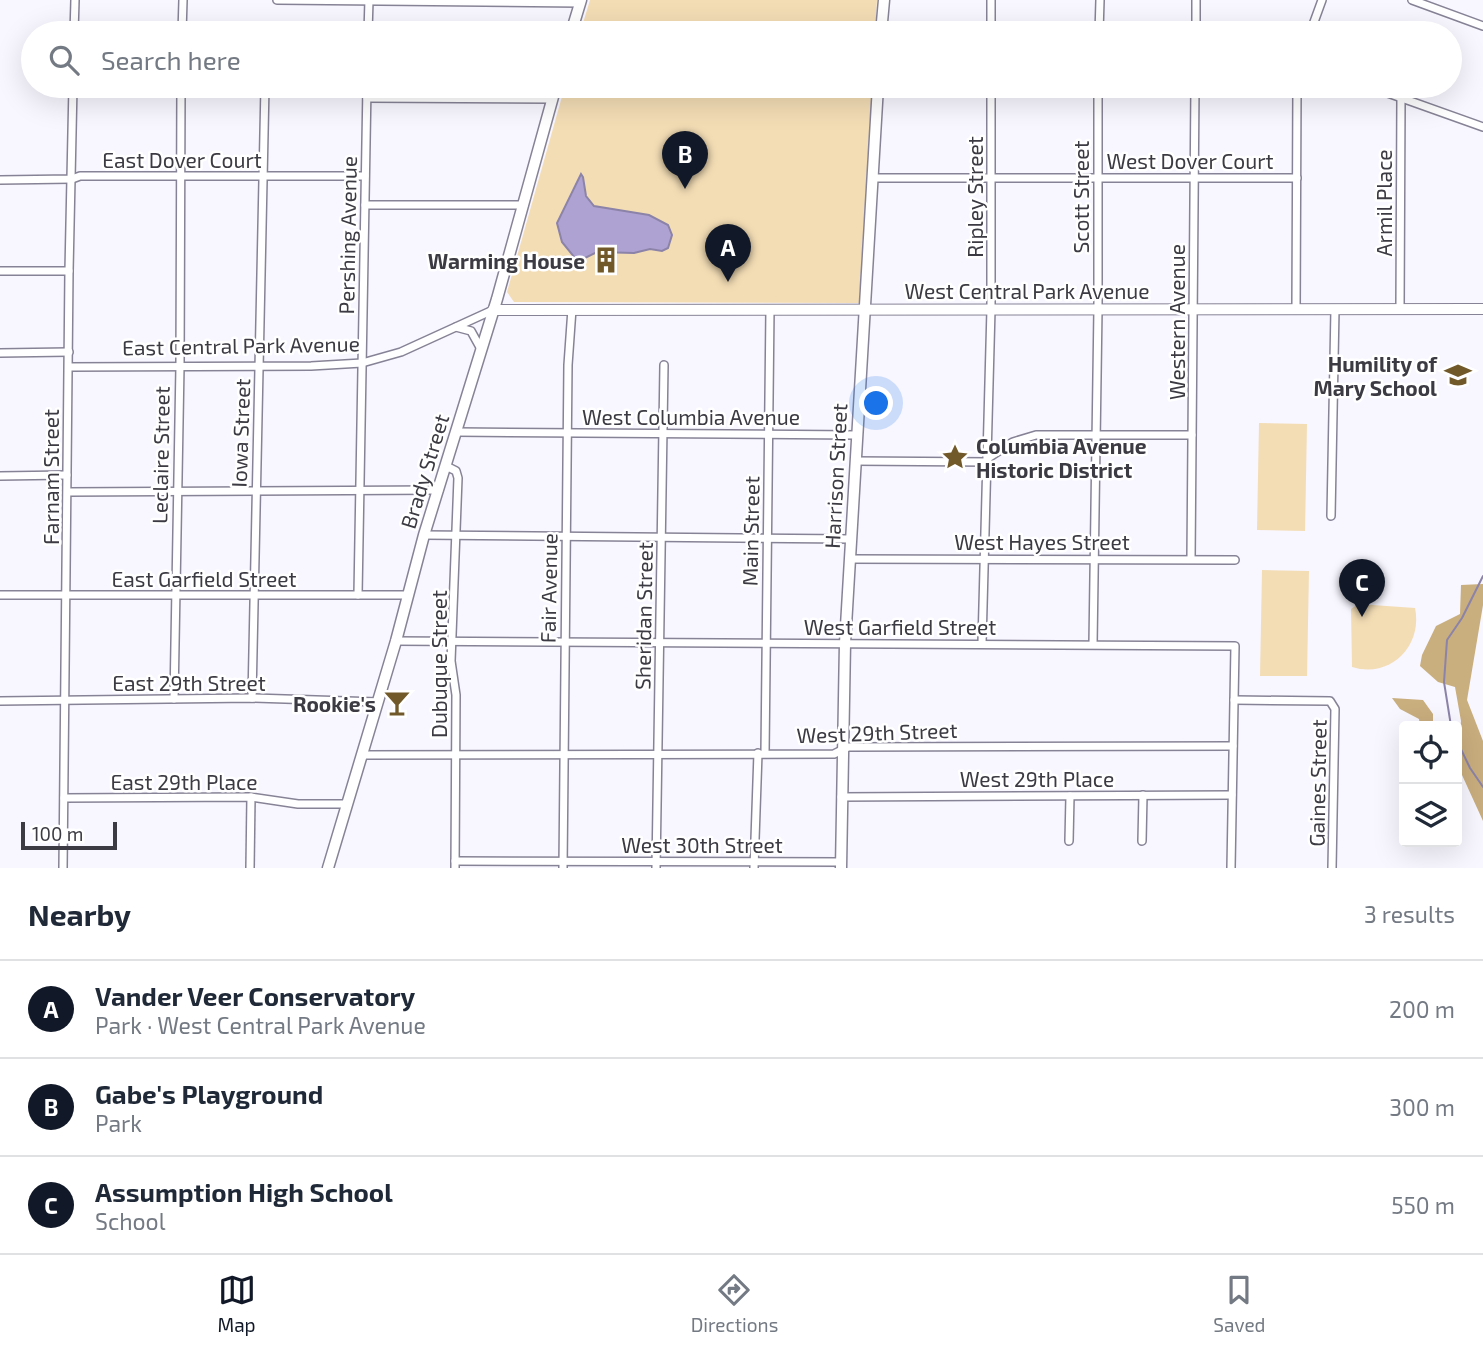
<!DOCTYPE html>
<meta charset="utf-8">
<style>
body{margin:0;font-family:"Exo 2",sans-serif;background:#f2f2f3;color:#1f2937}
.controls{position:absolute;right:21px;bottom:21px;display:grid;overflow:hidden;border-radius:7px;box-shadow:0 7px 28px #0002}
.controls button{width:63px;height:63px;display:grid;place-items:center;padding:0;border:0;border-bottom:2px solid #e0e1e3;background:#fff;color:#1f2937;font:35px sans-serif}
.scale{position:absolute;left:21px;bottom:18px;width:96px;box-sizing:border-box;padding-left:7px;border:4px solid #3c3a42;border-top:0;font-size:19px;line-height:24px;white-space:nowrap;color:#3c3a42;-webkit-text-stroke:5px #fff;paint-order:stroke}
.you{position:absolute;left:877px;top:404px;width:24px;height:24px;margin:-18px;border:5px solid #fff;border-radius:50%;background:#1a73e8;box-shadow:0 0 0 10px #1a73e833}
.badge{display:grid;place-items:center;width:46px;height:46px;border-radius:50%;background:#111827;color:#fff;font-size:23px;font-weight:700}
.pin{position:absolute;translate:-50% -58px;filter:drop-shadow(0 2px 4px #0008)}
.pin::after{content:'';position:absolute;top:37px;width:24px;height:21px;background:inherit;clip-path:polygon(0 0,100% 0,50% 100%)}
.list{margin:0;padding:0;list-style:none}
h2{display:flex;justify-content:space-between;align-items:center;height:91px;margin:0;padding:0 28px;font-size:30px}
h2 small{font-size:23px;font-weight:400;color:#747a83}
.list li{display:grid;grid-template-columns:46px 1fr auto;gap:21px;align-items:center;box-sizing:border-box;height:98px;padding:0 28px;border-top:2px solid #e0e1e3}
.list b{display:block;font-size:26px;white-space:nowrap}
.list p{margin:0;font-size:23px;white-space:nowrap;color:#747a83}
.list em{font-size:23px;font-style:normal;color:#747a83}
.icon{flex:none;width:38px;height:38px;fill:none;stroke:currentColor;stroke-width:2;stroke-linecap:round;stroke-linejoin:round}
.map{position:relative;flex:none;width:1483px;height:868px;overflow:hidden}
.search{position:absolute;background:#fff;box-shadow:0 7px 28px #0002;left:21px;right:21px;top:21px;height:77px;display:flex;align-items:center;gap:18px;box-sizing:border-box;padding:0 24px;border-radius:38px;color:#747a83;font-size:26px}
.sheet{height:385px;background:#fff}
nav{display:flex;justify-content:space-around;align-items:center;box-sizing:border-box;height:98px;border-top:2px solid #e0e1e3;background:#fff;font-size:19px;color:#747a83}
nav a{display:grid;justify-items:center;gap:4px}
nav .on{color:#111827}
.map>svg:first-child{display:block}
.green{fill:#f3ddb5}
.forest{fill:#c9ae7e}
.water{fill:#aea2d3;stroke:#8c83a8;stroke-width:2}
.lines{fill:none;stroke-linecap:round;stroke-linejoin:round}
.stream{stroke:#8c83a8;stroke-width:2}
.minor-casing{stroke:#878396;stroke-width:10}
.major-casing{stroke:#878396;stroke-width:12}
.highway-casing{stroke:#878396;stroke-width:13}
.minor{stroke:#fff;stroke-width:7}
.major{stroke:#fff;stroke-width:10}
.highway{stroke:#fff;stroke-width:10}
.labels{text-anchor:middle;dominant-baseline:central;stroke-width:5;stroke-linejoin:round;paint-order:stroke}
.street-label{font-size:21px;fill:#3c3a42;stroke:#fff}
.poi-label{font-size:21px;font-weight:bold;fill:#3c3a42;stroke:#fff;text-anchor:end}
</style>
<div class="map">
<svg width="1483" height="868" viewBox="0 0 1483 868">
<rect width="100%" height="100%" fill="#f8f6ff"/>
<!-- green -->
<g class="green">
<polygon points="590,0 877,0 875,33 580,33"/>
<polygon points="565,86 872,86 859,303 514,302 507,292"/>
<polygon points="1259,423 1307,424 1305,531 1257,530"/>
<polygon points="1262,570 1309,571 1307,676 1260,676"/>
<path d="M1358,604L1415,608C1423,646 1390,679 1352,667L1351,609Z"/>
</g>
<!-- forest -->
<g class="forest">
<polygon points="1483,584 1483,605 1467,700 1483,741 1483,821 1457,764 1461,721 1455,687 1438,682 1420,666 1422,655 1436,626 1460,614 1461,585"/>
<polygon points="1392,698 1423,700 1433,714 1433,726 1420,726 1419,719 1400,709"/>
</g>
<!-- water -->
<polygon class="water" points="581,174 583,177 586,196 594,206 649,215 668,225 672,235 668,248 662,251 650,249 634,253 597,252 585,258 575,258 562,242 557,223"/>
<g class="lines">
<!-- stream -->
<g class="stream">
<polyline points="1451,726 1444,682 1447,640 1462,618 1483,576"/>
<polyline points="1457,741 1470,768 1483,787"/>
</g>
<!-- minor casing -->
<g class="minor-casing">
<g id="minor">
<polyline points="277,0 580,3"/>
<polyline points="991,0 991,33"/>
<polyline points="1412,0 1483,26"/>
<polyline points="74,33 75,0"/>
<polyline points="182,33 183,0"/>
<polyline points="368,33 369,0"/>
<polyline points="1099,33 1100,0"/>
<polyline points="1196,33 1196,0"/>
<polyline points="1310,33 1322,0"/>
<polyline points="1368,86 1483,127"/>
<polyline points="367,98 552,99"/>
<polyline points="872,178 1297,178"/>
<polyline points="0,180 72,179 80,176 365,176"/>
<polyline points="365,205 524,205"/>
<polyline points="0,271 69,271"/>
<polyline points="1400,309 1401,97"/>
<polyline points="1296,310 1297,86"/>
<polyline points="456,327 471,331 481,349"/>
<polyline points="0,353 69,352"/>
<polyline points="69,367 311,366 362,363 401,352 493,310"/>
<polyline points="457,432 856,435"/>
<polyline points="988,458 1013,442 1036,435 1192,435"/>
<polyline points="855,461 988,462"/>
<polyline points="446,466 456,471 458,478 451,661 456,695 455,868"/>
<polyline points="0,476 67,475"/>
<polyline points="68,492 439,490"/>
<polyline points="1331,516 1335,309"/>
<polyline points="424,535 850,539"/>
<polyline points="849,559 1235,560"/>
<polyline points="1191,559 1195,86"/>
<polyline points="0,595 408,595"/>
<polyline points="358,595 367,86"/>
<polyline points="396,641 1235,646 1231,868"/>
<polyline points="982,643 991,309 991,86"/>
<polyline points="1093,644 1098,309 1098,86"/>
<polyline points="252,698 265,86"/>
<polyline points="174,699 180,366 181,86"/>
<polyline points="1234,700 1330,701 1335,709 1332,868"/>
<polyline points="0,701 252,698 378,702"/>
<polyline points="765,753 770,309"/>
<polyline points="361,755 834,754 848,747 1233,746"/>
<polyline points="841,797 1232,795"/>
<polyline points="64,798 251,797 298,804 346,804"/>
<polyline points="1069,841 1070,796"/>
<polyline points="1142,841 1143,795"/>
<polyline points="455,861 841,862"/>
<polyline points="63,868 69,271 73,86"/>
<polyline points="250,868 251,797"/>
<polyline points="563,868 568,365 572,309"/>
<polyline points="656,868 664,365"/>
<polyline points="754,868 758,753"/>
</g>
</g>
<!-- major casing -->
<g class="major-casing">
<polyline id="major" points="493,310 1483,309"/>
</g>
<!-- highway casing -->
<g class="highway-casing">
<g id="highway">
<polyline points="571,33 581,0"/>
<polyline points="881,33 884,0"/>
<polyline points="328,868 396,641 424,535 497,299 556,86"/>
<polyline points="841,868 845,643 878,86"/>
</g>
</g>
<!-- minor -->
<use href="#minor" class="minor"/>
<!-- major -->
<use href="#major" class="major"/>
<!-- highway -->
<use href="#highway" class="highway"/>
</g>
<!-- icons -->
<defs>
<g id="building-bare" transform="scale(2.1)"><path d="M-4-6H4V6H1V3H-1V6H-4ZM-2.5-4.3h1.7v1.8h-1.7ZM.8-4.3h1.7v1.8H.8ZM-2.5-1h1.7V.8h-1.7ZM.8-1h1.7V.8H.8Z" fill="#72592a" stroke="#fff" stroke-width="2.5" paint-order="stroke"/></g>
<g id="school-bare" transform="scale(2.1)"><path d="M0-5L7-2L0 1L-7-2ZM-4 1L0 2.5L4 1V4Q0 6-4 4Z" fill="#72592a" stroke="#fff" stroke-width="2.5" paint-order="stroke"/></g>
<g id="sight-bare" transform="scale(2.1)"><path d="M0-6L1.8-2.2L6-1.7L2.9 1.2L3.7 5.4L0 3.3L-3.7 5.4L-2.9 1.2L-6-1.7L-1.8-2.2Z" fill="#72592a" stroke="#fff" stroke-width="2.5" paint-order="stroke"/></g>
<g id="bar-bare" transform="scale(2.1)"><path d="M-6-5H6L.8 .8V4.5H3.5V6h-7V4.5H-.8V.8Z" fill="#72592a" stroke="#fff" stroke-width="2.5" paint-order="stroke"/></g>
</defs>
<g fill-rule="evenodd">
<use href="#building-bare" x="606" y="260"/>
<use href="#school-bare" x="1458" y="375"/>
<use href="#sight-bare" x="955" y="457"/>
<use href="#bar-bare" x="397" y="703"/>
</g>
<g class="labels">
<!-- street labels -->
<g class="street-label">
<text x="182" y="159">East Dover Court</text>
<text x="1190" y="160">West Dover Court</text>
<text transform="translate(974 197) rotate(-90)">Ripley Street</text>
<text transform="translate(1080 197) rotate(-90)">Scott Street</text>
<text transform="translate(1383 203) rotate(-90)">Armil Place</text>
<text transform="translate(347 235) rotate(-89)">Pershing Avenue</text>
<text x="1027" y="290">West Central Park Avenue</text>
<text transform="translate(1176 322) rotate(-90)">Western Avenue</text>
<text transform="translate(241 345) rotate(-1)">East Central Park Avenue</text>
<text x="691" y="416">West Columbia Avenue</text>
<text transform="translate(240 433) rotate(-88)">Iowa Street</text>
<text transform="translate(160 455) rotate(-89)">Leclaire Street</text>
<text transform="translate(424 471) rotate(-73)">Brady Street</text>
<text transform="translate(835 476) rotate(-87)">Harrison Street</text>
<text transform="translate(50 477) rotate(-90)">Farnam Street</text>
<text transform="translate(750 531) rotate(-89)">Main Street</text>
<text x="1042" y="541">West Hayes Street</text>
<text x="204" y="578">East Garfield Street</text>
<text transform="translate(548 588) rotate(-89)">Fair Avenue</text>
<text transform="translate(643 616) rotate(-89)">Sheridan Street</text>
<text x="900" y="626">West Garfield Street</text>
<text transform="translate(438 664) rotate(-90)">Dubuque Street</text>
<text x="189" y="682">East 29th Street</text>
<text transform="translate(877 732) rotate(-2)">West 29th Street</text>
<text x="1037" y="778">West 29th Place</text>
<text x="184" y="781">East 29th Place</text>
<text transform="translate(1317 783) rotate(-89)">Gaines Street</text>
<text x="702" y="844">West 30th Street</text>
</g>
<!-- poi labels -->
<g class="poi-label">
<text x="585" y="260">Warming House</text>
<text x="1437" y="363">Humility of<tspan x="1437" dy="24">Mary School</tspan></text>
<text x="976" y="445" text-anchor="start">Columbia Avenue<tspan x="976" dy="24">Historic District</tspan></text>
<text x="376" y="703">Rookie's</text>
</g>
</g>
</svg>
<div class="controls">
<button><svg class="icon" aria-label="locate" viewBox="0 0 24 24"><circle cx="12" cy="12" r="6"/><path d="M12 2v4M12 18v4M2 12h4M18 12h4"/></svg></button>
<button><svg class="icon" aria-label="layers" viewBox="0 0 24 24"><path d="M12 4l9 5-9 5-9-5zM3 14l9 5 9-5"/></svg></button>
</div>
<div class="scale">100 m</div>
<div class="you"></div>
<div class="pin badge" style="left:728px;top:282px">A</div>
<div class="pin badge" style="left:685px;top:189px">B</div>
<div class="pin badge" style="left:1362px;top:617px">C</div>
<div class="search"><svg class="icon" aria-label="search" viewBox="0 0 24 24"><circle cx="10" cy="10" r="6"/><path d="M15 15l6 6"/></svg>Search here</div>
</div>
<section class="sheet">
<h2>Nearby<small>3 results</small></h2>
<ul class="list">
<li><span class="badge">A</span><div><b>Vander Veer Conservatory</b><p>Park · West Central Park Avenue</p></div><em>200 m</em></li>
<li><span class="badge">B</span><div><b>Gabe's Playground</b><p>Park</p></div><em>300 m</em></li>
<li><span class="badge">C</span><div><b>Assumption High School</b><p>School</p></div><em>550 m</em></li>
</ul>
</section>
<nav>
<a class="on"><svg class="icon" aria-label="map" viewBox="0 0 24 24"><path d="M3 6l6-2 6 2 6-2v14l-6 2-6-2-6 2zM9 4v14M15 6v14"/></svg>Map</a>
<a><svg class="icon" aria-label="directions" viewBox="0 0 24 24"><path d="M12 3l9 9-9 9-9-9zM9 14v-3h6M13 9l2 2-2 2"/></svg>Directions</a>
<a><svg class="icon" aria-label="saved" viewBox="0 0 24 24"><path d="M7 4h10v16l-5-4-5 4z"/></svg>Saved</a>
</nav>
